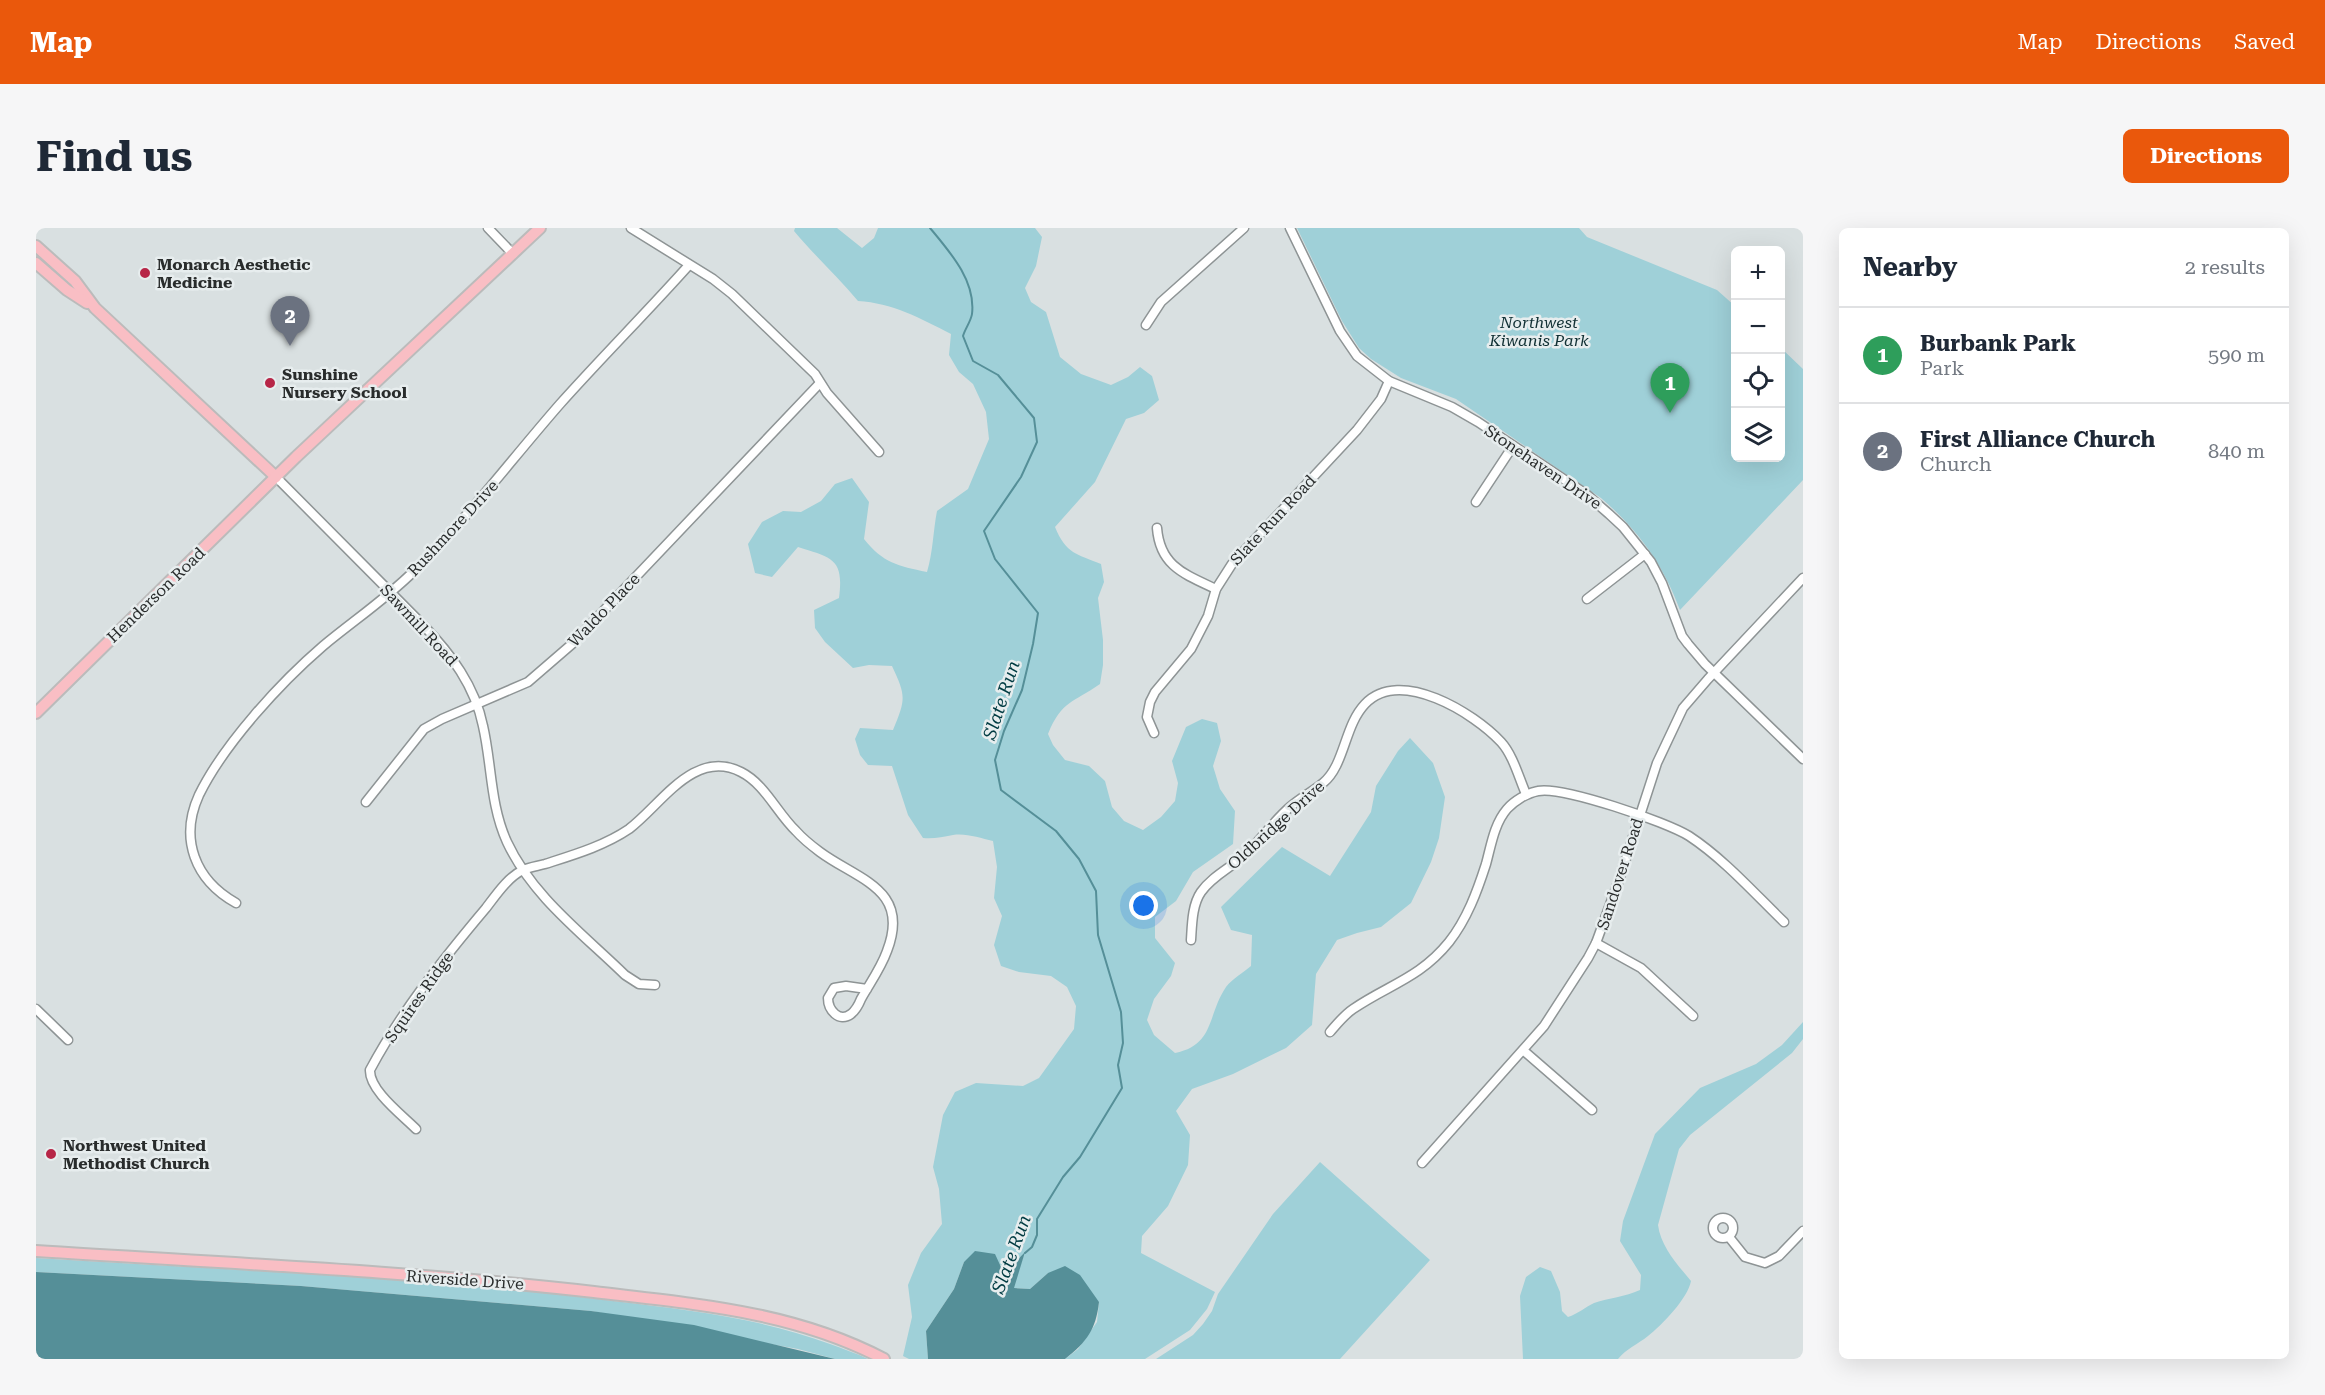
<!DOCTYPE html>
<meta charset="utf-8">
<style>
body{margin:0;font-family:"Roboto Serif",serif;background:#f6f6f7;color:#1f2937}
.controls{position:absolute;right:18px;top:18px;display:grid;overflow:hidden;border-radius:9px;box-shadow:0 6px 24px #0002}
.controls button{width:54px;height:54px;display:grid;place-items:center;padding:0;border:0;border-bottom:2px solid #e0e1e3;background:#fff;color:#1f2937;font:30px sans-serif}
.you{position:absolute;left:1108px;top:678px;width:21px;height:21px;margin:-15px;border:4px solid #fff;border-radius:50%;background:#1a73e8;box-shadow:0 0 0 9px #1a73e833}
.badge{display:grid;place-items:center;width:39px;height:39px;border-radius:50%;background:#ea580c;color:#fff;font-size:20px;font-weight:700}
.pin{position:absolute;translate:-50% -50px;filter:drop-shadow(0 2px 3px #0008)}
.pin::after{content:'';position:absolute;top:32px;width:21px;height:18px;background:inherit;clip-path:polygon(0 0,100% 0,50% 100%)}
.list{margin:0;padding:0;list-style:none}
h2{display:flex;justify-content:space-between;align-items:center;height:78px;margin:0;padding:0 24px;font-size:26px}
h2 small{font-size:20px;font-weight:400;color:#747a83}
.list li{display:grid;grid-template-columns:39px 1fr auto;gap:18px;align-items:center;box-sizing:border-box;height:96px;padding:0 24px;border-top:2px solid #e0e1e3}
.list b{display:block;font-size:22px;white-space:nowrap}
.list p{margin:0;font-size:20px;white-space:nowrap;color:#747a83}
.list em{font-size:20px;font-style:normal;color:#747a83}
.icon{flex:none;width:33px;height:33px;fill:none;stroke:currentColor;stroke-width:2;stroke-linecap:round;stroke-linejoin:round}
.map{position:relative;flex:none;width:1767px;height:1131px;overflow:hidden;border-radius:9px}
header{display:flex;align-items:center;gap:36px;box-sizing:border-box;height:84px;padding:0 30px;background:#ea580c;color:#fff}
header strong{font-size:28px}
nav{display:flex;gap:33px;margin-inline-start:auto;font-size:21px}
.intro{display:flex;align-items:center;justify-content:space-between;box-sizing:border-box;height:144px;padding:0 36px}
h1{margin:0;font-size:42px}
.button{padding:15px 27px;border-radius:9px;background:#ea580c;color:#fff;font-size:21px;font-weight:700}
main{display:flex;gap:36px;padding:0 36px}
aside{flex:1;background:#fff;border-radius:9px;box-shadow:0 6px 24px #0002}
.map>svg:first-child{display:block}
.green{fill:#9fd0d8}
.water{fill:#558f98}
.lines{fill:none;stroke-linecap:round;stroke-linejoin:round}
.stream{stroke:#558f98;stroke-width:2}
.minor-casing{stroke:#8e9495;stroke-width:11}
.major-casing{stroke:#bbb;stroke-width:14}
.minor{stroke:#fff;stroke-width:8}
.major{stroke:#f9bec4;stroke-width:10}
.poi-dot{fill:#b72647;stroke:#e7edee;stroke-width:2}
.labels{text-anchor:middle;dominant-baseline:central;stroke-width:5;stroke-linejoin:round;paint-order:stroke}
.poi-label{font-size:16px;font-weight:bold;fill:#292c2c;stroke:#e7edee;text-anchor:start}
.park-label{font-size:16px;font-style:italic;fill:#113034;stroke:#e7edee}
.street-label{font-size:16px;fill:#292c2c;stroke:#e7edee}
.water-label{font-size:18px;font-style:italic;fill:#003b42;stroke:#e7edee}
</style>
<header>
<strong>Map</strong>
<nav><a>Map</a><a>Directions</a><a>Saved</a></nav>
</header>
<div class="intro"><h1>Find us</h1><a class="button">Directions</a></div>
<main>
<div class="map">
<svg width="1767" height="1131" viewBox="0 0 1767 1131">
<rect width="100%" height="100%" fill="#d9e0e1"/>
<!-- green -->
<g class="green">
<path d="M759,0H801L826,20L838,10L842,0H999L1006,9L1000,38L989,60L995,74L1010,84L1024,129L1045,146L1075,157L1092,149L1104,139L1116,148L1123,172L1108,185L1090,191L1059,254L1019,299C1030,326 1041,326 1065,336L1068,354L1062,370L1067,412V437L1064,456C1037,475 1026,472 1012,506L1017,517L1029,532L1053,538L1069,553L1076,579L1088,593L1107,602L1125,589L1139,573L1142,555L1136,533L1150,499L1166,491L1181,495L1185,513L1177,538L1184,561L1199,583L1197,616L1157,644L1140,673L1119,689V710L1139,735L1135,748L1118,771L1111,792L1118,807L1139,825C1179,817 1171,787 1190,759C1196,751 1208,744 1215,738L1216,707L1195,702L1185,679L1246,619L1294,648L1335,584L1340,558L1362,523L1374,510L1397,535L1409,569L1403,610L1395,634L1375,675L1345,699L1321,705L1301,712L1280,746L1276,797L1250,820L1197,846L1156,861L1140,883L1154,907L1152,937L1132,978L1106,1008L1105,1025L1179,1064L1171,1081L1154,1102L1109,1131H1029L1042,1121L1061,1094L1063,1074L1012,1045L994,1061L977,1060L988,1026L974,1040L964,1037L958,1026L928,1034L918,1061L890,1103L892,1131H873L867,1128L876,1089L872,1057L885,1025L906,996L903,961L897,939L907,887L919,864L940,855L987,858L1003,850L1038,801L1040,778L1031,759L1015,748L983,744L965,738L958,717L966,688L958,670L961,639L957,613C944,610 930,605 917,607C906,609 898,611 887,610L872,587L856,538L832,537L824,527L819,511L824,500L857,502C870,471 870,468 856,438L833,437L817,440L789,414L779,400L778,382L803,370C808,331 797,330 762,319L736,349L719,345L712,316L726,294L747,283L765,284L785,273L799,256L816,250L833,274L828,311C847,335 862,338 891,344C897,324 897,304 901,283L932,261L953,211L950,184L937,156L923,144L913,127L915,106C884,90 856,75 822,73C802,49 779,28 758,3Z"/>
<path d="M1261,0H1543L1551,9L1681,62L1699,78L1700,230H1744L1745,120L1767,141V252L1644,382C1627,336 1602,302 1565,270L1420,171L1365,150L1335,131L1323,120L1306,93Z"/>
<path d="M1767,794V811L1756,825L1654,907L1643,921L1622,997C1625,1019 1641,1036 1655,1053C1652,1070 1626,1097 1612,1108C1602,1116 1590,1121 1582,1131H1487L1484,1068L1490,1049L1504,1039L1515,1043L1524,1064L1526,1083L1532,1089C1542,1086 1549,1079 1558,1075C1573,1070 1589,1069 1604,1062L1605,1047L1584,1013L1587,993L1619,906L1664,860L1720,836L1746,817Z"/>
<polygon points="1284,934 1394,1032 1304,1131 1120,1131 1157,1107 1167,1096 1176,1083 1182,1066 1237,986"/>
<path d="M0,1030C193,1042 386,1049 578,1073C652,1082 724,1090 794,1116C807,1121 820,1125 832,1131H799L762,1121L555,1083L265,1058L0,1044Z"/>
</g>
<!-- water -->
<g class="water">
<path d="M939,1023L959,1026L965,1039L974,1040L989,1024L978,1060L994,1061L1012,1045L1029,1038L1044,1047L1063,1074C1060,1101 1051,1114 1029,1131H892L890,1103L918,1061L928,1034Z"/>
<polygon points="0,1044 265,1058 555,1083 658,1097 799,1131 0,1131"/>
</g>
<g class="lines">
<!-- stream -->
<path class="stream" d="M894,0C914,24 940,53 936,86C935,93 929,101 927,108L937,133L962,147L998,190L1001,214L985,249L948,303L959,331L1002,385L997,416L986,462L968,503L959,532L965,562L1020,603L1043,631L1060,663L1062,707L1085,784L1087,815L1082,837L1086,860L1044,929L1027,949L1001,991V1007L996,1019L989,1025"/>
<!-- minor casing -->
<g class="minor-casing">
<g id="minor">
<polyline points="452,0 477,26"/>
<polyline points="595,0 677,51 696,66 779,146 791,165 843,224"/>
<polyline points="1254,0 1304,103 1321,128 1353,153 1416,179 1442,194 1550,266 1573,286 1587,299 1615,334 1626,355 1646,408 1652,416 1669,436 1767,531"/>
<polyline points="1110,97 1125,74 1208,0"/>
<path d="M240,249L387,397C415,426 439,458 447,498C456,537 454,577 471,614C496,668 547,706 589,747L603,756L619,757"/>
<polyline points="1440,274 1477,218"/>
<path d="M1121,300C1124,338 1148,346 1180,361"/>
<polyline points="1551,371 1609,326"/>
<polyline points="1118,505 1111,489 1114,474 1119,464 1155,421 1172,388 1180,361 1196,336 1321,202 1345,171 1353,153"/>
<polyline points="330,574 388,501 406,491 492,454 536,416 784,155"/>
<path d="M200,675C159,652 143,611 163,567C188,516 244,455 287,418C317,393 350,371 378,343C431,291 475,232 524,176C566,129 611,84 653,37"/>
<path d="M1155,712C1156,697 1156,677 1165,664C1176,648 1196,639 1210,626C1225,611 1238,593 1254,579C1264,570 1276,564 1287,555C1309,537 1308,498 1329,476C1364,439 1438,485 1465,514C1477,527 1483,550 1490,566"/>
<polyline points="1560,715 1605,740 1657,788"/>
<polyline points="0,781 32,812"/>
<path d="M1294,804C1301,796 1308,787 1317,781C1352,757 1384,750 1413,714C1431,691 1441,664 1450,636C1455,618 1458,596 1471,581C1478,573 1491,565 1502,563C1526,558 1631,594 1653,608C1688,631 1718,665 1748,694"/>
<polyline points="1488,823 1556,882"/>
<path d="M380,901C366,887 333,862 334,842C365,784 407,731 450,680C460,667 472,649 487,642C494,639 502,638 509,636C537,627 568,618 593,601C625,577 658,520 705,544C729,556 741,585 760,603C767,611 776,618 784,624C822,652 875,661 851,723C845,740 834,755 825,771C823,776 820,782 815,786C803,795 792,782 792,770L798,760L810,758L831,761"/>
<polyline points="1386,935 1508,798 1552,730 1560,715 1583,652 1621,535 1647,480 1672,451 1767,350"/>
<circle cx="1687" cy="1000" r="10"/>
<polyline points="1693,1009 1709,1029 1729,1035 1743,1028 1767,1003"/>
</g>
</g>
<!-- major casing -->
<g class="major-casing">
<g id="major">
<polyline points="0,18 39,53 59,80 240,249"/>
<polyline points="0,35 31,62 51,75"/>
<polyline points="0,485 260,229 504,0"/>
<path d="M0,1023C186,1035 373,1043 558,1064C658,1076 757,1083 848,1131"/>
</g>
</g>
<!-- minor -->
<use href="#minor" class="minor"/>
<!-- major -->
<use href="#major" class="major"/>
</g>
<!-- markers -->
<g class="poi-dot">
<circle cx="109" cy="45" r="6"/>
<circle cx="234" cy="155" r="6"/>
<circle cx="15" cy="926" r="6"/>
</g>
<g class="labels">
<!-- poi labels -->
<g class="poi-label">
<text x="121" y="36">Monarch Aesthetic<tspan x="121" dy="18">Medicine</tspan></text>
<text x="246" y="146">Sunshine<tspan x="246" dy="18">Nursery School</tspan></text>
<text x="27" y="917">Northwest United<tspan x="27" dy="18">Methodist Church</tspan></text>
</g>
<!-- park labels -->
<g class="park-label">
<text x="1503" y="94">Northwest<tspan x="1503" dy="18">Kiwanis Park</tspan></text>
</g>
<!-- street labels -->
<g class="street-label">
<text transform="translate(1507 239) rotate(34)">Stonehaven Drive</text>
<text transform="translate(1237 292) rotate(-47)">Slate Run Road</text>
<text transform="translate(417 300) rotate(-47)">Rushmore Drive</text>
<text transform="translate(120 367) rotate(-44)">Henderson Road</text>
<text transform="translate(568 382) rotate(-46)">Waldo Place</text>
<text transform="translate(383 397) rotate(47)">Sawmill Road</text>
<text transform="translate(1240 597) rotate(-42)">Oldbridge Drive</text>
<text transform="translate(1584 646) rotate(-72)">Sandover Road</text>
<text transform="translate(383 769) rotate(-55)">Squires Ridge</text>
<text transform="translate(429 1052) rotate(4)">Riverside Drive</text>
</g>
<!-- water labels -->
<g class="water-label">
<text transform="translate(965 472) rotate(-72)">Slate Run</text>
<text transform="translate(975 1026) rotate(-70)">Slate Run</text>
</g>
</g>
</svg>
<div class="controls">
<button>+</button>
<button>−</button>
<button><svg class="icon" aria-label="locate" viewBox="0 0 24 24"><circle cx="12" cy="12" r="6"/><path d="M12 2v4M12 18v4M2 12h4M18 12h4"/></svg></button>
<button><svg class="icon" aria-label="layers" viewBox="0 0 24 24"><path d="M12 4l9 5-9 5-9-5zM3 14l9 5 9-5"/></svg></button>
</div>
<div class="you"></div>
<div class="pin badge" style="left:1634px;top:185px;background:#2e9e5b">1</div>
<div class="pin badge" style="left:254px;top:118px;background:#6b7280">2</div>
</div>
<aside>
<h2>Nearby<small>2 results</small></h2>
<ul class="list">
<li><span class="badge" style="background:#2e9e5b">1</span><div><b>Burbank Park</b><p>Park</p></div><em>590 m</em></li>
<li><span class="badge" style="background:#6b7280">2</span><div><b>First Alliance Church</b><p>Church</p></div><em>840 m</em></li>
</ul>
</aside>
</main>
